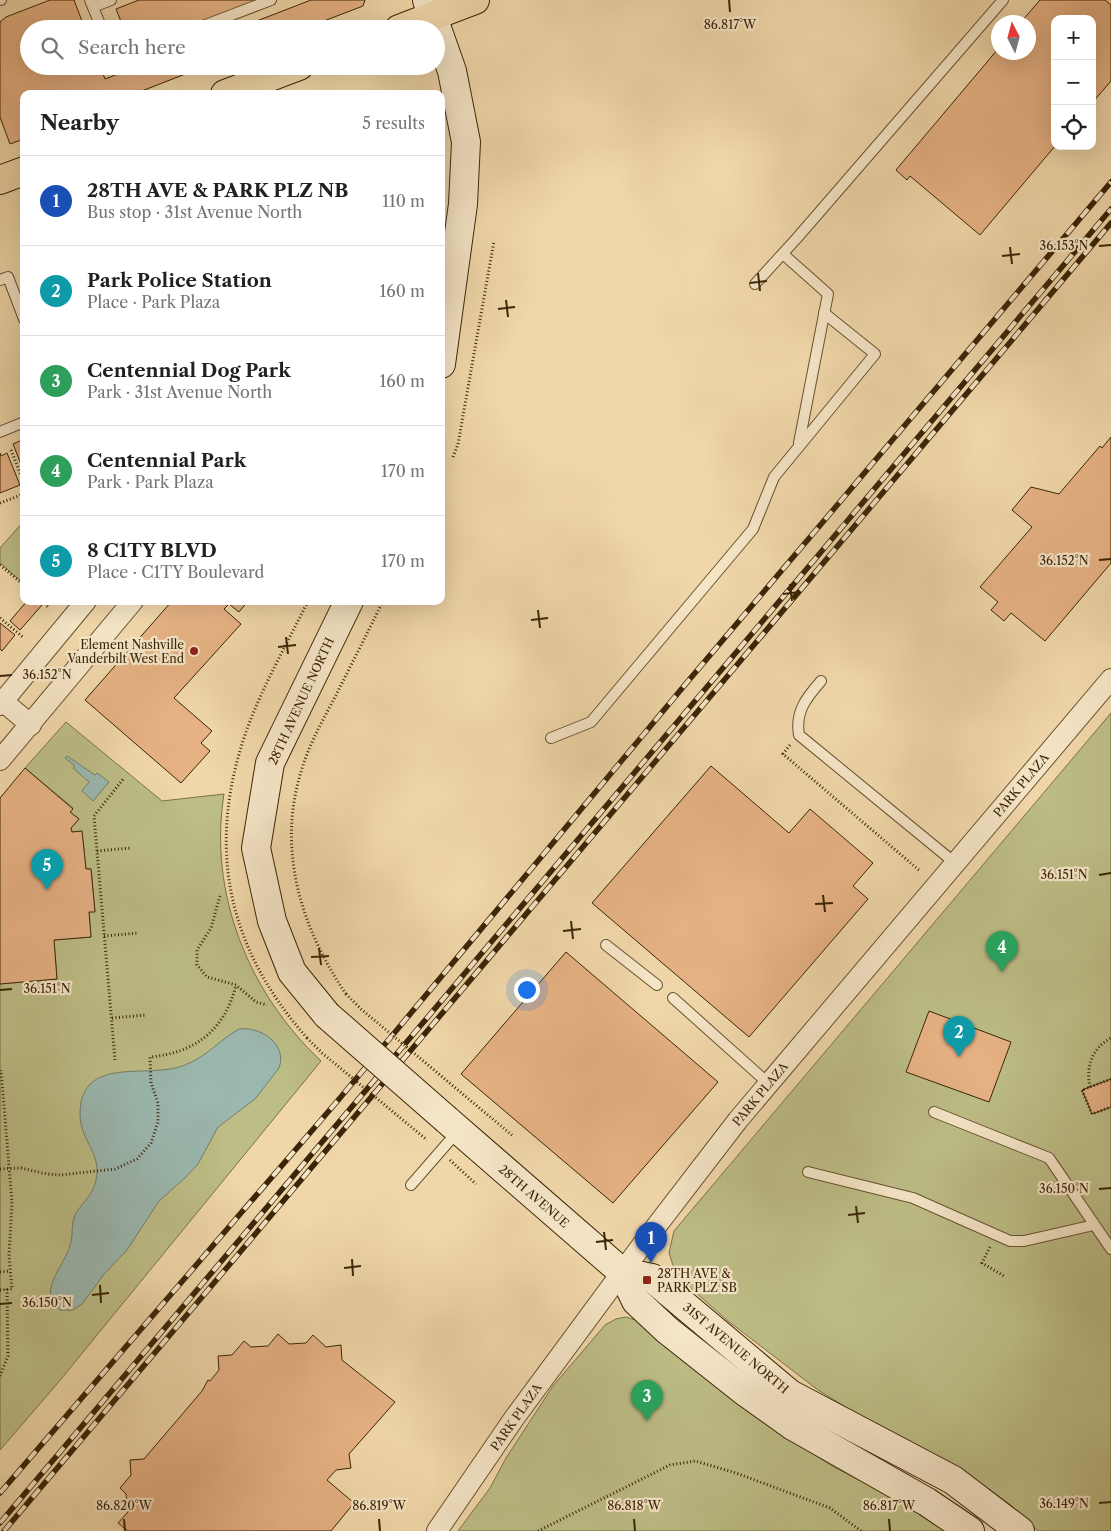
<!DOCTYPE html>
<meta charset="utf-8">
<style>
body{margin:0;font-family:"Libre Caslon Text",serif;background:#f2f2f2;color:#202124}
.controls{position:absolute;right:15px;top:15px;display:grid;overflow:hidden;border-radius:10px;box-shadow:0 5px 20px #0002}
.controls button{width:45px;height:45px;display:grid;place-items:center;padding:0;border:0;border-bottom:1px solid #e0e0e0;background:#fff;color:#202124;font:25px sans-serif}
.compass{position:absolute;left:991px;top:15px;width:45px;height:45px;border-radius:50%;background:#fff;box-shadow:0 5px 20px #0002;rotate:354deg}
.you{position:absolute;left:526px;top:989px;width:18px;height:18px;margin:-12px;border:4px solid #fff;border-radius:50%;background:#1a73e8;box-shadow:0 0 0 8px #1a73e833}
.badge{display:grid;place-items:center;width:32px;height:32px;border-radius:50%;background:#b45309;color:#fff;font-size:16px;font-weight:700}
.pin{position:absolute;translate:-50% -41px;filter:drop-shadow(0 1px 2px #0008)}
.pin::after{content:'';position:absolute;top:26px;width:18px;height:15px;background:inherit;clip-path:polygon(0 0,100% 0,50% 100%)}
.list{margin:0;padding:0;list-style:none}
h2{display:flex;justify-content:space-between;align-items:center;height:65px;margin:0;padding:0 20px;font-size:21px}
h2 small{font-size:16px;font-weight:400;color:#757577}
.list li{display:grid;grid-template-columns:32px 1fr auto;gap:15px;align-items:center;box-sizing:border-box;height:90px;padding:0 20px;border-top:1px solid #e0e0e0}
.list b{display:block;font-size:19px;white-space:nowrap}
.list p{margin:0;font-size:16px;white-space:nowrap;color:#757577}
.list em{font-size:16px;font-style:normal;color:#757577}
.icon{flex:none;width:28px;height:28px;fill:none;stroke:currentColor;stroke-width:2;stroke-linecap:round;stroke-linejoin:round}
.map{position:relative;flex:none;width:1111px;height:1531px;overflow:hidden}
.search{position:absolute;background:#fff;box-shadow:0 5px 20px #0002;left:20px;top:20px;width:425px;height:55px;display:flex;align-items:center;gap:12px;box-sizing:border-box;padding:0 18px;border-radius:28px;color:#757577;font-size:19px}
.panel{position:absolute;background:#fff;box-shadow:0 5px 20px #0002;left:20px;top:90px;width:425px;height:515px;border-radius:10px}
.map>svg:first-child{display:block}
.green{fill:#bdbd86;stroke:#7c7146}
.water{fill:#9bb8b0;stroke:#747d6c}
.building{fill:#e6b284;stroke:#3a2507}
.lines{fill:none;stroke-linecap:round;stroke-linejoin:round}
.lane-casing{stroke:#685230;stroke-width:12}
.street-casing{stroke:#685230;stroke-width:22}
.secondary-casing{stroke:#3a2507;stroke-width:30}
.primary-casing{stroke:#3a2507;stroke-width:30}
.path{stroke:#3a2507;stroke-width:3;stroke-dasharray:1 2.5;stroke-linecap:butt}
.lane{stroke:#f5e5c7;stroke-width:10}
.street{stroke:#f5e5c7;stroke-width:20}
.secondary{stroke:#f5e5c7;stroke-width:28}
.primary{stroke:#f0d7a9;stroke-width:28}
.rail-casing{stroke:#3a2507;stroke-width:5.5}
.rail{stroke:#f5e5c7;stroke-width:4;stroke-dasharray:11;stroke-linecap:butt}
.secondary-bridge-casing{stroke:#3a2507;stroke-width:30;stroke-linecap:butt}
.path-bridge{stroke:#3a2507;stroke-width:3;stroke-dasharray:1 2.5;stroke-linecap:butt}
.secondary-bridge{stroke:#f5e5c7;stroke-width:28}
.ticks{fill:none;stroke:#3a2507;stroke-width:2}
.poi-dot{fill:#8f2418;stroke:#f5e5c7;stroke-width:2}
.labels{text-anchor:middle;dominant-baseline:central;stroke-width:4.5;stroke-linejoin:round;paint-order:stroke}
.poi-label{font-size:12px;fill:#3a2507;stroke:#f5e5c7;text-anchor:end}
.street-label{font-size:12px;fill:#3a2507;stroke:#f5e5c7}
.ticks-label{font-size:12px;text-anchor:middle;fill:#3a2507;stroke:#f5e5c7;stroke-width:4.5;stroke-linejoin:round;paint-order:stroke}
</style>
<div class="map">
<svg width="1111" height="1531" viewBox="0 0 1111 1531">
<rect width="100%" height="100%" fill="#f0d7a9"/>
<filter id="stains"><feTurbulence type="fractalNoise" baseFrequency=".004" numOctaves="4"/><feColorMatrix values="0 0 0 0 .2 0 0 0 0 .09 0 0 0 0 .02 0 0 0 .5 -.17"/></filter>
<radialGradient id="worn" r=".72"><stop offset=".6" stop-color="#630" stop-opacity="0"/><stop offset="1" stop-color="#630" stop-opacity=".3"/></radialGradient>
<!-- green -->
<g class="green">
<polygon points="24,521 24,584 0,563 0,548"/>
<polygon points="1111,713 1111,1531 1038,1531 1012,1506 971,1476 860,1416 818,1390 728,1321 676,1275 669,1253 674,1231"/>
<path d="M66,722L162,801L224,794C208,894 249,993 321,1061L57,1384L0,1450V984L57,979L54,940L91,937L89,912L95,911L91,869H86L82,832H72L71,828L79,819L70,812L73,808L25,768Z"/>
<polygon points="626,1317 639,1321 781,1433 832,1466 936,1520 951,1531 458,1531 490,1488 506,1458 553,1386 605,1325 616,1319"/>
</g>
<!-- water -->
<g class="water">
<polygon points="67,756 95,775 97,773 109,782 93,801 82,791 89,782 73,768 75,766 65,758"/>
<path d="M239,1029C260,1026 288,1044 279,1068L255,1099L218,1127L198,1164L185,1178L159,1201L127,1250L104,1274L82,1304L73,1310H60L50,1297C50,1275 66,1263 71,1242C73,1233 71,1224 75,1215C80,1205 90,1198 94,1187C106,1154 79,1143 80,1112C82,1054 149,1080 185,1065C208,1056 219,1040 239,1029Z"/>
</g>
<!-- building -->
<g class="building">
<polygon points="50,0 74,0 85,29 29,29 29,66 100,66 105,79 138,66 206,66 134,94 24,94 24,139 10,144 0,117 0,22 6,17"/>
<polygon points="139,0 259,0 184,29 124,29 116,9"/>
<polygon points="311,0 365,0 363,6 303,29 236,29"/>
<polygon points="1040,0 1105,0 1111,5 1111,81 1092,103 1092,19 1055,19 1055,146 980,235 910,176 907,180 896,170 998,49 998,52 1028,52 1028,22 1021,22"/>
<polygon points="1111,437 1111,563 1045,641 1011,613 1004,621 991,610 998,602 980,587 1032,527 1012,510 1031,487 1059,494 1100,446 1102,448"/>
<polygon points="24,439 24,472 13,444"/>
<polygon points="0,453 1,456 7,453 20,485 0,493"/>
<polygon points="27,601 38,601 42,605 20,630 10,621"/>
<polygon points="172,601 248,601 239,612 229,604 224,609 241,624 174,698 212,731 201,743 210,751 181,783 85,700"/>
<polygon points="0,623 15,635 2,651 0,649"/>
<polygon points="711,766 789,833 810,809 873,863 853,886 868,899 749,1037 592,903"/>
<polygon points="25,768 73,809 70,812 79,819 71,828 72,832 82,831 86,869 91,869 95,912 89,912 91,937 54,940 57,979 0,984 0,798"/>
<polygon points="566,952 718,1082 613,1203 461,1074"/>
<polygon points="929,1011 1011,1042 989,1102 906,1072"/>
<polygon points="1111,1079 1111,1107 1092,1114 1082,1090"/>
<polygon points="278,1334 289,1344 306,1343 313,1335 326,1347 341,1345 342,1360 395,1402 349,1454 351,1468 336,1470 327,1480 354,1503 331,1531 128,1531 118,1523 128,1512 126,1494 120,1488 131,1475 130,1460 144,1459 202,1391 208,1380 210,1381 219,1370 218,1356 232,1355 244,1341 251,1347 268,1346"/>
</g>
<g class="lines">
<!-- lane casing -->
<g class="lane-casing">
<g id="lane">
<polyline points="0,0 1,0"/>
<polyline points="90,0 102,29"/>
<polyline points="93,7 111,0"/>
<polyline points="195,29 271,0"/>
<polyline points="783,254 828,294 799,443"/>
<polyline points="0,280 8,277 24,319"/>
<polyline points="755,284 797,238 1003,0"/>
<polyline points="0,432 24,422"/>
<path d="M821,681C806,698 795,712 799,735L955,863"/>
<polyline points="551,738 591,722 753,529 774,477 875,354 824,313"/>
<polyline points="606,945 657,985"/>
<polyline points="673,998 769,1084"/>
<polyline points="934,1112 1049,1158 1111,1249"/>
<polyline points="808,1172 913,1198 1010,1241 1024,1241 1094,1225"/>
<polyline points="411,1185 458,1131"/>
</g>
</g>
<!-- street casing -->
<g class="street-casing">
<g id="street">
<polyline points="0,699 31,725"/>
<polyline points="0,705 86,601"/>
<polyline points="0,760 133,601"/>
<polyline points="437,1531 515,1417 648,1237 738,1120 1111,679"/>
</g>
</g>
<!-- secondary casing -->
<g class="secondary-casing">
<g id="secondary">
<polyline points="427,0 452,71 466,142 463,204 441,364"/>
<polyline points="327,1015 292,972 272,921 256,848 270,763 349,601"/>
<polyline points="447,1120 622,1272 636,1301 667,1330 744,1391 793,1426 927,1502 970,1531"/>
<polyline points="622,1272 652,1278 790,1394 953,1480 1020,1531"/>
</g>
</g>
<!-- primary casing -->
<g class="primary-casing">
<g id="primary">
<polyline points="399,29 475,0"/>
<polyline points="225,94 299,66"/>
<polyline points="0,180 24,171"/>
</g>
</g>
<!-- path -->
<g class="path">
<polyline points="11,450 24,483"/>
<polyline points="453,457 458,444 494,241"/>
<polyline points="0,503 24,494"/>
<polyline points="0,565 24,585"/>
<polyline points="42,601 49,608"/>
<polyline points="0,618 24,638"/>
<polyline points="790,745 783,754 920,871"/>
<polyline points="97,851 130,848"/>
<polyline points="220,896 211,928 197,950 197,965 207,977 236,985 256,1002 267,1005"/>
<polyline points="104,936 138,933"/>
<path d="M346,994C303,931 278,855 299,779C306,751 320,725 334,699C350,667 367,634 383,601"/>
<polyline points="112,1018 146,1015"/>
<path d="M307,1038C227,947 206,847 246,732C262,687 287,644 308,601"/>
<polyline points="115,1060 94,816 124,778"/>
<polyline points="1111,1079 1082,1090 1092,1114 1111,1107"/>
<path d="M1090,1087C1086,1067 1091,1049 1111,1038"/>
<polyline points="450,1160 476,1184"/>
<path d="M0,1169L21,1168L47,1174L60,1175L115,1169L137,1159L151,1143L158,1122V1103L151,1083L150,1057C195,1053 225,1030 236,985"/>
<polyline points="990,1247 982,1263 1004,1276"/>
<polyline points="0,1272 10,1271"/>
<polyline points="0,1290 12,1289 9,1256 12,1202 1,1070"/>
<polyline points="0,1376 8,1356 7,1289"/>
<polyline points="538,1531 670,1465 695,1461 736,1473 830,1508 861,1531"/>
</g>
<!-- lane -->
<use href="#lane" class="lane"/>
<!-- street -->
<use href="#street" class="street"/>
<!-- secondary -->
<use href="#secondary" class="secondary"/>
<!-- primary -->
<use href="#primary" class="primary"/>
<!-- rail casing -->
<g class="rail-casing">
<g id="rail">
<polyline points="0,1493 340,1098 689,680 1111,182"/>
<polyline points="0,1523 1111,209"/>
<polyline points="4,1531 1111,223"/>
</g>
</g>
<!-- rail -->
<use href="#rail" class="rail"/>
<!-- secondary-bridge casing -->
<g class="secondary-bridge-casing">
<polyline id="secondary-bridge" points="327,1015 447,1120"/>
</g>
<!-- path-bridge -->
<g class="path-bridge">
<polyline points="346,994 361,1009 513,1136"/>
<polyline points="307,1038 322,1053 427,1140"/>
</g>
<!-- secondary-bridge -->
<use href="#secondary-bridge" class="secondary-bridge"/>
</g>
<!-- ticks -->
<path class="ticks" d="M729,0L730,12M1099,246L1111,245M1010,247L1012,264M1002,256L1020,254M758,273L760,291M750,283L767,281M506,300L508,317M498,309L515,307M1099,560L1111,559M790,584L792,601M783,594L800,592M538,610L540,628M531,620L548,618M286,637L288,654M278,647L296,645M0,676L12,675M1099,875L1111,873M823,895L825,912M815,904L833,903M571,921L573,939M563,931L581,929M319,948L321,965M311,957L329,956M0,990L12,989M1099,1189L1111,1188M856,1206L858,1223M848,1215L865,1213M604,1232L606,1250M596,1242L613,1240M352,1259L353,1276M344,1268L361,1266M100,1285L101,1303M92,1295L109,1293M0,1304L12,1303M1099,1503L1111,1502M124,1519L125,1531M379,1519L380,1531M634,1519L635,1531M889,1519L890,1531"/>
<!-- markers -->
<g class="poi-dot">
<circle cx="194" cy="651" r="5"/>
<rect x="642" y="1275" width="10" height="10" rx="2.5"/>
</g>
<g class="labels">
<!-- poi labels -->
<g class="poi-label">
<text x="184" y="644">Element Nashville<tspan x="184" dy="14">Vanderbilt West End</tspan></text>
<text x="657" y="1273" text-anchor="start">28TH AVE &amp;<tspan x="657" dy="14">PARK PLZ SB</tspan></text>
</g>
<!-- street labels -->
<g class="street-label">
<text transform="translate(301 701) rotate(-65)">28TH AVENUE NORTH</text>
<text transform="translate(1021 785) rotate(-50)">PARK PLAZA</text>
<text transform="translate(760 1094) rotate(-50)">PARK PLAZA</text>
<text transform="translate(534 1196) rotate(41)">28TH AVENUE</text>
<text transform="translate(736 1348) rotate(40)">31ST AVENUE NORTH</text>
<text transform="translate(516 1417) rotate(-55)">PARK PLAZA</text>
</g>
</g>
<g class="ticks-label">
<text x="730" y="29">86.817°W</text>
<text x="1064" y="250">36.153°N</text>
<text x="1064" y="565">36.152°N</text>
<text x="47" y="679">36.152°N</text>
<text x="1064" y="879">36.151°N</text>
<text x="47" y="993">36.151°N</text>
<text x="1064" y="1193">36.150°N</text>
<text x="47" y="1307">36.150°N</text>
<text x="1064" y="1508">36.149°N</text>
<text x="124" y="1510">86.820°W</text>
<text x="379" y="1510">86.819°W</text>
<text x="634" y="1510">86.818°W</text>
<text x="889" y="1510">86.817°W</text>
</g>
<rect width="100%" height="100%" filter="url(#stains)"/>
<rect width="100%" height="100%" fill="url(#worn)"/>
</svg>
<div class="controls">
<button>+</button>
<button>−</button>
<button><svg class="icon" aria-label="locate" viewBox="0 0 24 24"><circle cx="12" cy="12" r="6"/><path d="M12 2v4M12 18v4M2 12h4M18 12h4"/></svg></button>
</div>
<svg class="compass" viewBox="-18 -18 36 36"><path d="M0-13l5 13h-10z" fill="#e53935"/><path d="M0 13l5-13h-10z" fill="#757577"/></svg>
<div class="you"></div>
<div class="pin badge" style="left:651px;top:1263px;background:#1a4fb4">1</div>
<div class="pin badge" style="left:959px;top:1057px;background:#0f9aa8">2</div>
<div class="pin badge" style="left:647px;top:1421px;background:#2e9e5b">3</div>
<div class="pin badge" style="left:1002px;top:972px;background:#2e9e5b">4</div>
<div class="pin badge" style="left:47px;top:890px;background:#0f9aa8">5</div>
<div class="search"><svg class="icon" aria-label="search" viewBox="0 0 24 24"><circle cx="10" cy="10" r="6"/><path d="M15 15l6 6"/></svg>Search here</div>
<section class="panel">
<h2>Nearby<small>5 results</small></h2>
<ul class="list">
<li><span class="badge" style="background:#1a4fb4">1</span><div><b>28TH AVE &amp; PARK PLZ NB</b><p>Bus stop · 31st Avenue North</p></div><em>110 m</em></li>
<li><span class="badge" style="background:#0f9aa8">2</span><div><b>Park Police Station</b><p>Place · Park Plaza</p></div><em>160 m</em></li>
<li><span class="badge" style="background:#2e9e5b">3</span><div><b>Centennial Dog Park</b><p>Park · 31st Avenue North</p></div><em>160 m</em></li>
<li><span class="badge" style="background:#2e9e5b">4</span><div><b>Centennial Park</b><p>Park · Park Plaza</p></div><em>170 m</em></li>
<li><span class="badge" style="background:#0f9aa8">5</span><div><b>8 C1TY BLVD</b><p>Place · C1TY Boulevard</p></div><em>170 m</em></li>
</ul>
</section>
</div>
